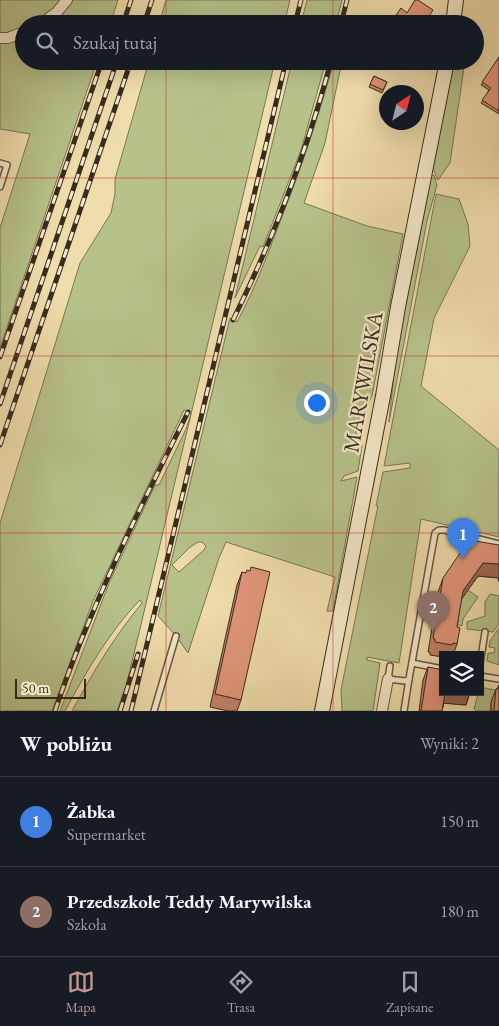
<!DOCTYPE html>
<html lang="pl">
<meta charset="utf-8">
<style>
body{margin:0;font-family:"EB Garamond",serif;background:#20242c;color:#f1f3f6}
.controls{position:absolute;right:15px;bottom:15px;display:grid;overflow:hidden;border-radius:0px;box-shadow:0 5px 20px #0002}
.controls button{width:45px;height:45px;display:grid;place-items:center;padding:0;border:0;border-bottom:1px solid #363941;background:#171b24;color:#f1f3f6;font:25px sans-serif}
.compass{position:absolute;left:379px;top:85px;width:45px;height:45px;border-radius:50%;background:#171b24;box-shadow:0 5px 20px #0002;rotate:35deg}
.scale{position:absolute;left:15px;bottom:12px;width:71px;box-sizing:border-box;padding-left:5px;border:2px solid #372c1e;border-top:0;font-size:14px;line-height:18px;white-space:nowrap;color:#372c1e;-webkit-text-stroke:4px #f5e9c9;paint-order:stroke}
.you{position:absolute;left:316px;top:402px;width:18px;height:18px;margin:-12px;border:4px solid #fff;border-radius:50%;background:#1a73e8;box-shadow:0 0 0 8px #1a73e833}
.badge{display:grid;place-items:center;width:32px;height:32px;border-radius:50%;background:#c59692;color:#fff;font-size:16px;font-weight:700}
.pin{position:absolute;translate:-50% -41px;filter:drop-shadow(0 1px 2px #0008)}
.pin::after{content:'';position:absolute;top:26px;width:18px;height:15px;background:inherit;clip-path:polygon(0 0,100% 0,50% 100%)}
.list{margin:0;padding:0;list-style:none}
h2{display:flex;justify-content:space-between;align-items:center;height:65px;margin:0;padding:0 20px;font-size:21px}
h2 small{font-size:16px;font-weight:400;color:#9ea1a6}
.list li{display:grid;grid-template-columns:32px 1fr auto;gap:15px;align-items:center;box-sizing:border-box;height:90px;padding:0 20px;border-top:1px solid #363941}
.list b{display:block;font-size:19px;white-space:nowrap}
.list p{margin:0;font-size:16px;white-space:nowrap;color:#9ea1a6}
.list em{font-size:16px;font-style:normal;color:#9ea1a6}
.icon{flex:none;width:28px;height:28px;fill:none;stroke:currentColor;stroke-width:2;stroke-linecap:round;stroke-linejoin:round}
.map{position:relative;flex:none;width:499px;height:711px;overflow:hidden}
.search{position:absolute;background:#171b24;box-shadow:0 5px 20px #0002;left:15px;right:15px;top:15px;height:55px;display:flex;align-items:center;gap:12px;box-sizing:border-box;padding:0 18px;border-radius:28px;color:#9ea1a6;font-size:19px}
.sheet{height:245px;background:#171b24}
nav{display:flex;justify-content:space-around;align-items:center;box-sizing:border-box;height:70px;border-top:1px solid #363941;background:#171b24;font-size:14px;color:#9ea1a6}
nav a{display:grid;justify-items:center;gap:2px}
nav .on{color:#c59692}
.map>svg:first-child{display:block}
.green{fill:#b7c28b;stroke:#777754;fill-rule:evenodd}
.lines{fill:none;stroke-linecap:round;stroke-linejoin:round}
.lane-casing{stroke:#655842;stroke-width:8}
.street-casing{stroke:#655842;stroke-width:12}
.secondary-casing{stroke:#372c1e;stroke-width:16}
.lane{stroke:#f5e9c9;stroke-width:5}
.street{stroke:#f5e9c9;stroke-width:10}
.secondary{stroke:#f5e9c9;stroke-width:14}
.rail-casing{stroke:#372c1e;stroke-width:5}
.rail{stroke:#f5e9c9;stroke-width:3;stroke-dasharray:9;stroke-linecap:butt}
.wall{fill:#c2816a;stroke:#372c1e}
.shaded-wall{fill:#9e6956;stroke:#372c1e}
.building{fill:#e2967b;stroke:#372c1e}
.grid{fill:none;stroke:#d62828;stroke-width:1;stroke-opacity:0.55}
.labels{text-anchor:middle;dominant-baseline:central;stroke-width:4.5;stroke-linejoin:round;paint-order:stroke}
.street-label{font-size:22px;fill:#372c1e;stroke:#f5e9c9}
</style>
<div class="map">
<svg width="499" height="711" viewBox="0 0 499 711">
<rect width="100%" height="100%" fill="#f0ddac"/>
<filter id="stains"><feTurbulence type="fractalNoise" baseFrequency=".004" numOctaves="4"/><feColorMatrix values="0 0 0 0 .2 0 0 0 0 .09 0 0 0 0 .02 0 0 0 .5 -.17"/></filter>
<radialGradient id="worn" r=".72"><stop offset=".6" stop-color="#630" stop-opacity="0"/><stop offset="1" stop-color="#630" stop-opacity=".3"/></radialGradient>
<!-- green -->
<g class="green">
<polygon points="0,0 118,0 110,24 24,24 24,61 97,61 0,348 0,228 30,134 0,129"/>
<polygon points="166,0 290,0 284,24 159,24"/>
<polygon points="307,0 342,0 336,24 301,24"/>
<path d="M149,61H275L139,633L126,686L117,711H72C93,672 114,637 142,603L140,600C109,632 86,672 65,711H60L109,583L155,485H159L186,429L191,414L184,410L93,601L52,711H0V523L80,263L111,213L115,194V179Z"/>
<polygon points="292,61 326,61 301,150 263,247 260,246 235,298"/>
<path d="M334,61H342L325,143L304,203L367,226L403,234L372,396L358,420L356,433L362,446L358,471L344,476L341,481L357,477L333,611H327L335,577L226,542L219,558L188,653L176,636L158,616L230,318L237,322C257,285 271,245 286,206C305,158 320,111 334,61ZM198,542H202L206,546L204,550L179,572L172,565L189,548Z"/>
<polygon points="452,61 465,61 450,163 438,180 431,164"/>
<polygon points="434,175 437,185 427,221 389,422 397,343 412,266 417,250 419,226 429,176"/>
<polygon points="436,194 459,199 468,224 470,246 434,318 421,386 499,450 499,537 421,519 399,663 367,657 367,660 380,663 373,711 342,711 341,690 375,520 378,506 376,506 383,472 410,468 410,463 384,466"/>
<polygon points="468,590 478,597 463,619 462,626 455,624 458,604"/>
<polygon points="490,594 499,596 499,624 493,632 467,629 467,622 485,616 485,602"/>
<polygon points="499,628 499,665 487,661 488,653 494,653 495,648 489,647 490,641"/>
<polygon points="480,687 499,691 493,703 491,703 490,711 476,711 474,709"/>
</g>
<g class="lines">
<!-- lane casing -->
<g class="lane-casing">
<g id="lane">
<polyline points="0,163 7,165 0,187"/>
<polyline points="412,663 443,669"/>
<polyline points="480,664 485,632"/>
<polyline points="390,666 388,679 405,681 409,679 435,533 439,530 444,530 499,544"/>
<polyline points="480,676 499,679"/>
<polyline points="154,711 176,636"/>
<polyline points="404,711 409,679"/>
</g>
</g>
<!-- street casing -->
<g class="street-casing">
<g id="street">
<polyline points="41,24 57,12 67,0"/>
<polyline points="0,38 8,38 24,32"/>
<polyline points="382,711 388,679"/>
</g>
</g>
<!-- secondary casing -->
<g class="secondary-casing">
<g id="secondary">
<polyline points="453,24 456,0"/>
<polyline points="322,711 383,396 398,307 447,61"/>
</g>
</g>
<!-- lane -->
<use href="#lane" class="lane"/>
<!-- street -->
<use href="#street" class="street"/>
<!-- secondary -->
<use href="#secondary" class="secondary"/>
<!-- rail casing -->
<g class="rail-casing">
<g id="rail">
<polyline points="123,24 131,0"/>
<polyline points="144,24 152,0"/>
<polyline points="295,24 301,0"/>
<polyline points="341,24 347,0"/>
<path d="M233,320C274,237 307,151 331,61"/>
<polyline points="0,357 102,61"/>
<polyline points="0,404 117,61"/>
<polyline points="0,445 131,61"/>
<path d="M55,711C90,607 139,510 188,412"/>
<polyline points="120,711 138,654"/>
<polyline points="131,711 286,61"/>
</g>
</g>
<!-- rail -->
<use href="#rail" class="rail"/>
</g>
<!-- wall -->
<g class="wall">
<polygon points="499,57 499,114 481,103 489,90 481,85"/>
<polygon points="374,76 387,82 382,93 369,87"/>
<polygon points="499,545 499,581 498,581 499,578 478,576 461,599 457,627 457,644 453,655 443,655 443,657 430,655 430,652 428,652 438,592 443,578"/>
<polygon points="242,572 241,700 237,711 228,711 210,707 237,585"/>
<polygon points="428,667 470,692 466,705 444,703 442,711 419,711 423,680"/>
<polygon points="499,685 499,711 491,711 491,702 496,689 497,689"/>
</g>
<!-- shaded-wall -->
<g class="shaded-wall">
<polygon points="483,563 499,564 499,578 478,576 458,604 463,591"/>
<polygon points="445,692 470,692 466,705 441,703"/>
</g>
<!-- building -->
<g class="building">
<polygon points="415,0 418,0 433,10 424,24 390,24 401,8 407,13"/>
<polygon points="499,57 499,111 482,100 491,88 482,82"/>
<polygon points="374,76 387,82 383,90 370,84"/>
<polygon points="469,540 499,545 499,564 483,563 463,591 457,627 460,628 457,644 453,643 452,645 435,642 435,639 433,638 443,578"/>
<polygon points="251,567 270,572 241,700 215,694 242,572 246,573 247,570 250,571"/>
<polygon points="428,667 443,670 443,692 445,692 442,711 421,711"/>
<polygon points="499,685 499,711 494,711 496,689 498,689"/>
</g>
<!-- grid -->
<path class="grid" d="M166,0V24M333,0V24M166,61V711M333,61V711M0,178H499M0,356H499M0,533H499"/>
<g class="labels">
<!-- street labels -->
<g class="street-label">
<text transform="translate(363 382) rotate(-80)">MARYWILSKA</text>
</g>
</g>
<rect width="100%" height="100%" filter="url(#stains)"/>
<rect width="100%" height="100%" fill="url(#worn)"/>
</svg>
<div class="controls">
<button><svg class="icon" aria-label="layers" viewBox="0 0 24 24"><path d="M12 4l9 5-9 5-9-5zM3 14l9 5 9-5"/></svg></button>
</div>
<svg class="compass" viewBox="-18 -18 36 36"><path d="M0-13l5 13h-10z" fill="#e53935"/><path d="M0 13l5-13h-10z" fill="#9ea1a6"/></svg>
<div class="scale">50 m</div>
<div class="you"></div>
<div class="pin badge" style="left:463px;top:559px;background:#3f7fe0">1</div>
<div class="pin badge" style="left:433px;top:632px;background:#8d6e63">2</div>
<div class="search"><svg class="icon" aria-label="search" viewBox="0 0 24 24"><circle cx="10" cy="10" r="6"/><path d="M15 15l6 6"/></svg>Szukaj tutaj</div>
</div>
<section class="sheet">
<h2>W pobliżu<small>Wyniki: 2</small></h2>
<ul class="list">
<li><span class="badge" style="background:#3f7fe0">1</span><div><b>Żabka</b><p>Supermarket</p></div><em>150 m</em></li>
<li><span class="badge" style="background:#8d6e63">2</span><div><b>Przedszkole Teddy Marywilska</b><p>Szkoła</p></div><em>180 m</em></li>
</ul>
</section>
<nav>
<a class="on"><svg class="icon" aria-label="map" viewBox="0 0 24 24"><path d="M3 6l6-2 6 2 6-2v14l-6 2-6-2-6 2zM9 4v14M15 6v14"/></svg>Mapa</a>
<a><svg class="icon" aria-label="directions" viewBox="0 0 24 24"><path d="M12 3l9 9-9 9-9-9zM9 14v-3h6M13 9l2 2-2 2"/></svg>Trasa</a>
<a><svg class="icon" aria-label="saved" viewBox="0 0 24 24"><path d="M7 4h10v16l-5-4-5 4z"/></svg>Zapisane</a>
</nav>
